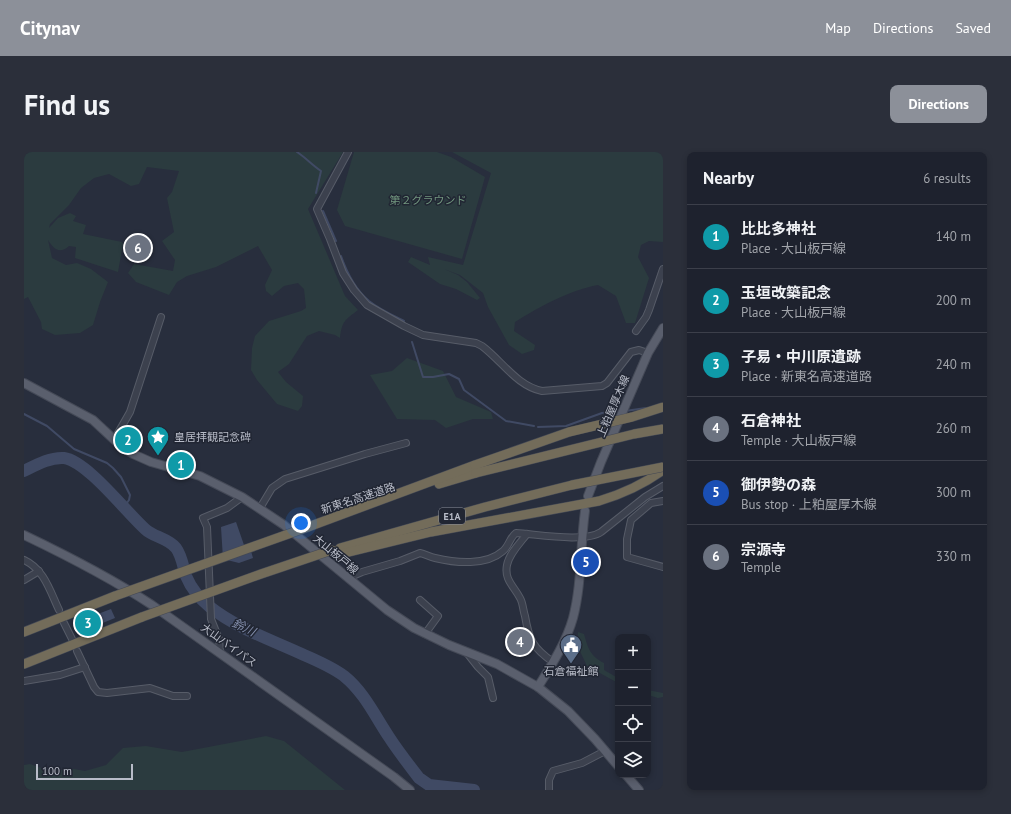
<!DOCTYPE html>
<meta charset="utf-8">
<style>
body{margin:0;font-family:"PT Sans","Noto Sans JP",sans-serif;background:#2b2f3a;color:#f1f3f6}
.controls{position:absolute;right:12px;bottom:12px;display:grid;overflow:hidden;border-radius:8px;box-shadow:0 2px 6px #0003}
.controls button{width:36px;height:36px;display:grid;place-items:center;padding:0;border:0;border-bottom:1px solid #3c3f4a;background:#1e222e;color:#f1f3f6;font:20px sans-serif}
.scale{position:absolute;left:12px;bottom:10px;width:97px;box-sizing:border-box;padding-left:4px;border:2px solid #b8bcc8;border-top:0;font-size:11px;line-height:14px;white-space:nowrap;color:#b8bcc8;-webkit-text-stroke:3px #212633;paint-order:stroke}
.you{position:absolute;left:277px;top:371px;width:14px;height:14px;margin:-10px;border:3px solid #fff;border-radius:50%;background:#1a73e8;box-shadow:0 0 0 6px #1a73e833}
.badge{display:grid;place-items:center;width:26px;height:26px;border-radius:50%;background:#8c9099;color:#fff;font-size:13px;font-weight:700}
.pin{position:absolute;translate:-50% -50%;border:2px solid #fff;box-shadow:0 1px 4px #0006}
.list{margin:0;padding:0;list-style:none}
h2{display:flex;justify-content:space-between;align-items:center;height:52px;margin:0;padding:0 16px;font-size:17px}
h2 small{font-size:13px;font-weight:400;color:#a1a4aa}
.list li{display:grid;grid-template-columns:26px 1fr auto;gap:12px;align-items:center;box-sizing:border-box;height:64px;padding:0 16px;border-top:1px solid #3c3f4a}
.list b{display:block;font-size:15px;white-space:nowrap}
.list p{margin:0;font-size:13px;white-space:nowrap;color:#a1a4aa}
.list em{font-size:13px;font-style:normal;color:#a1a4aa}
.icon{flex:none;width:22px;height:22px;fill:none;stroke:currentColor;stroke-width:2;stroke-linecap:round;stroke-linejoin:round}
.map{position:relative;flex:none;width:639px;height:638px;overflow:hidden;border-radius:8px}
header{display:flex;align-items:center;gap:24px;box-sizing:border-box;height:56px;padding:0 20px;background:#8c9099;color:#fff}
header strong{font-size:19px}
nav{display:flex;gap:22px;margin-inline-start:auto;font-size:14px}
.intro{display:flex;align-items:center;justify-content:space-between;box-sizing:border-box;height:96px;padding:0 24px}
h1{margin:0;font-size:28px}
.button{padding:10px 18px;border-radius:8px;background:#8c9099;color:#fff;font-size:14px;font-weight:700}
main{display:flex;gap:24px;padding:0 24px}
aside{flex:1;background:#1e222e;border-radius:8px;box-shadow:0 2px 6px #0003}
.map>svg:first-child{display:block}
.green{fill:#2b3b3f}
.water{fill:#404a64}
.lines{fill:none;stroke-linecap:round;stroke-linejoin:round}
.stream{stroke:#404a64;stroke-width:2}
.river{stroke:#404a64;stroke-width:12}
.minor-casing{stroke:#575c68;stroke-width:8}
.major-casing{stroke:#454a57;stroke-width:10}
.highway-casing{stroke:#444955;stroke-width:10}
.minor{stroke:#3c414e;stroke-width:6}
.major{stroke:#5a5f6d;stroke-width:8}
.highway{stroke:#736c5a;stroke-width:9}
.highway-bridge-casing{stroke:#444955;stroke-width:10;stroke-linecap:butt}
.highway-bridge{stroke:#736c5a;stroke-width:9}
.labels{text-anchor:middle;dominant-baseline:central;stroke-width:3;stroke-linejoin:round;paint-order:stroke}
.shield{fill:#212633;stroke:#8b8f9b;stroke-width:1}
.shield-label{font-size:10px;font-weight:bold;fill:#b8bcc8}
.park-label{font-size:11px;fill:#72977f;stroke:#212633}
.street-label{font-size:11px;fill:#b8bcc8;stroke:#212633}
.poi-label{font-size:11px;fill:#b8bcc8;stroke:#212633;text-anchor:start}
.water-label{font-size:12px;font-style:italic;fill:#838eac;stroke:#212633}
</style>
<header>
<strong>Citynav</strong>
<nav><a>Map</a><a>Directions</a><a>Saved</a></nav>
</header>
<div class="intro"><h1>Find us</h1><a class="button">Directions</a></div>
<main>
<div class="map">
<svg width="639" height="638" viewBox="0 0 639 638">
<rect width="100%" height="100%" fill="#282e3d"/>
<!-- green -->
<g class="green">
<path d="M0,0H319L284,57L321,144L334,158C321,168 318,169 316,186L311,183L295,179L283,184L265,212L254,220L262,230L279,244L278,254L274,259L253,252L233,228L227,218L228,196L231,184L245,169L277,159L282,156L280,137L274,131L260,134L248,144L242,139L241,133L248,118L234,94L192,115L163,124L153,130L145,143L112,130L104,121L110,112L149,119L151,108L138,89L150,80L143,46L148,40L155,19L123,15L115,32L107,34L85,22L70,26L57,36L45,53L26,72L25,76L34,66L46,61L52,64L49,69L62,73L59,82L98,90L99,92L94,120L51,106L52,95L45,94C35,103 29,96 24,88L28,106L42,113L53,111L67,117L84,130L76,150L69,173L56,181L31,183L18,177L17,170L4,145L0,147Z"/>
<polygon points="330,0 413,0 427,5 461,25 438,107 321,74 313,58"/>
<path d="M428,0H639V90L625,89L617,93L614,105L625,126L611,171H602L592,144L574,133C546,138 515,155 491,170L490,179L511,193L510,198L498,202L485,193L464,155L459,141L436,123L420,117L434,123L443,130L456,146L453,148L432,137L416,132L384,110L387,105L406,113L404,105L439,113L467,21Z"/>
<polygon points="383,206 419,219 432,245 467,260 469,267 449,267 422,276 411,268 373,267 346,223 368,219"/>
<path d="M554,480L560,482C564,496 566,504 580,511V518L594,526V531L563,514L553,493Z"/>
<polygon points="624,538 639,541 639,545 634,546 624,543"/>
<polygon points="242,584 260,589 321,638 0,638 0,613 6,612 26,619 50,617 61,619 82,613 99,596 122,594 158,600"/>
</g>
<!-- water -->
<g class="water">
<polygon points="212,370 220,393 225,392 229,406 215,411 199,407 197,375"/>
<polygon points="87,457 91,466 54,481 50,471"/>
</g>
<g class="lines">
<!-- stream -->
<g class="stream">
<path d="M273,0C282,6 288,13 297,19L292,41"/>
<polyline points="299,59 312,89"/>
<path d="M317,104C323,121 331,137 345,149C355,157 368,163 380,169"/>
<polyline points="388,190 399,225 409,225 425,222 435,227 440,238 482,269 510,274"/>
<polyline points="601,259 622,256"/>
<polyline points="0,262 23,274 50,297 83,311 89,316 97,325 106,343 105,348 100,355"/>
<polyline points="514,275 542,274 578,261 597,259"/>
</g>
<!-- river -->
<path class="river" d="M0,319C12,313 26,305 40,306C63,309 103,361 121,377C129,385 144,386 152,396C158,404 159,415 162,424C167,436 176,447 186,455C214,477 248,488 280,503C294,509 308,515 320,524C340,540 351,564 365,585C374,599 385,613 395,626L405,633L450,638"/>
<!-- minor casing -->
<g class="minor-casing">
<g id="minor">
<path d="M324,0L293,57L306,87L319,121L330,138L343,153L380,174L399,183L452,191L458,194C478,209 493,234 518,239L578,234L583,231L607,200L615,198L624,201"/>
<polyline points="612,179 622,165 625,158 639,117"/>
<polyline points="90,288 106,260 137,165"/>
<polyline points="639,349 627,351 607,368 603,387 603,405 639,415"/>
<polyline points="236,356 248,336 261,327 341,302 382,291"/>
<path d="M503,382C496,391 485,402 483,413C480,428 490,434 496,446C499,451 499,458 501,464C505,488 509,496 529,510"/>
<path d="M0,408C20,417 26,439 35,458"/>
<path d="M324,426L338,420L376,409L396,401C401,402 406,405 411,406C432,411 462,414 479,399C485,394 486,385 492,381C512,382 561,391 577,380L621,345L639,334"/>
<polyline points="0,428 15,419"/>
<polyline points="396,448 414,464 401,482"/>
<polyline points="40,471 48,487"/>
<polyline points="53,499 70,535 74,540 83,541 126,536 149,544 163,544"/>
<polyline points="196,500 195,487 187,467 183,375 179,366 203,356 218,345"/>
<polyline points="443,501 454,515 464,525 469,546"/>
<polyline points="0,529 36,523 61,515"/>
<polyline points="525,638 525,628 529,619 558,611 581,599"/>
</g>
</g>
<!-- major casing -->
<g class="major-casing">
<g id="major">
<polyline points="0,231 69,268 97,294 109,302 127,310 176,324 218,345 260,373 363,458 390,476 425,493 473,512 514,535 544,559 571,587 594,614"/>
<polyline points="564,344 577,310 624,201 639,176"/>
<path d="M0,383C44,404 87,426 128,453L370,625L386,638"/>
<path d="M514,535C527,514 542,491 549,466C558,432 556,395 561,359"/>
<polyline points="602,623 615,638"/>
</g>
</g>
<!-- highway casing -->
<g class="highway-casing">
<g id="highway">
<polyline points="415,332 452,321"/>
<polyline points="284,375 451,313"/>
<polyline points="316,396 461,355 548,333"/>
<path d="M313,403L407,380L575,349C598,342 620,332 639,318"/>
<polyline points="0,480 91,444"/>
<polyline points="0,512 118,465"/>
</g>
</g>
<!-- minor -->
<use href="#minor" class="minor"/>
<!-- major -->
<use href="#major" class="major"/>
<!-- highway -->
<use href="#highway" class="highway"/>
<!-- highway-bridge casing -->
<g class="highway-bridge-casing">
<g id="highway-bridge">
<polyline points="451,313 545,280 608,265 639,255"/>
<polyline points="452,321 610,282 639,277"/>
<polyline points="548,333 639,315"/>
<polyline points="91,444 284,375"/>
<polyline points="118,465 237,422 308,398"/>
</g>
</g>
<!-- highway-bridge -->
<use href="#highway-bridge" class="highway-bridge"/>
</g>
<!-- icons -->
<defs>
<g id="sight-pin" transform="scale(1.15)"><path d="M0 17L-7.5 6A9.5 9.5 0 1 1 7.5 6Z" fill="#0f9aa8" stroke="#212633"/><path d="M0-6L1.8-2.2L6-1.7L2.9 1.2L3.7 5.4L0 3.3L-3.7 5.4L-2.9 1.2L-6-1.7L-1.8-2.2Z" fill="#fff"/></g>
<g id="civic-pin" transform="scale(1.15)"><path d="M0 17L-7.5 6A9.5 9.5 0 1 1 7.5 6Z" fill="#5c6f8a" stroke="#212633"/><path d="M-.6-6.5H3V-4.5H.6V-3L4-1V1h2V6H-6V1h2V-1L-.6-3ZM-1.2 2.5V6h2.4V2.5Z" fill="#fff"/></g>
</defs>
<g fill-rule="evenodd">
<use href="#sight-pin" x="134" y="285"/>
<use href="#civic-pin" x="547" y="493"/>
</g>
<g class="labels">
<!-- shield labels -->
<rect class="shield" x="415" y="356" width="26" height="16" rx="3"/>
<g class="shield-label">
<text x="428" y="364">E1A</text>
</g>
<!-- park labels -->
<g class="park-label">
<text x="404" y="48">第２グラウンド</text>
</g>
<!-- street labels -->
<g class="street-label">
<text transform="translate(589 254) rotate(-67)">上粕屋厚木線</text>
<text transform="translate(334 346) rotate(-18)">新東名高速道路</text>
<text transform="translate(312 402) rotate(40)">大山板戸線</text>
<text transform="translate(205 493) rotate(36)">大山バイパス</text>
</g>
<!-- poi labels -->
<g class="poi-label">
<text x="150" y="285">皇居拝観記念碑</text>
<text x="547" y="519" text-anchor="middle">石倉福祉館</text>
</g>
<!-- water labels -->
<g class="water-label">
<text transform="translate(220 475) rotate(26)">鈴川</text>
</g>
</g>
</svg>
<div class="controls">
<button>+</button>
<button>−</button>
<button><svg class="icon" aria-label="locate" viewBox="0 0 24 24"><circle cx="12" cy="12" r="6"/><path d="M12 2v4M12 18v4M2 12h4M18 12h4"/></svg></button>
<button><svg class="icon" aria-label="layers" viewBox="0 0 24 24"><path d="M12 4l9 5-9 5-9-5zM3 14l9 5 9-5"/></svg></button>
</div>
<div class="scale">100 m</div>
<div class="you"></div>
<div class="pin badge" style="left:157px;top:313px;background:#0f9aa8">1</div>
<div class="pin badge" style="left:104px;top:288px;background:#0f9aa8">2</div>
<div class="pin badge" style="left:64px;top:471px;background:#0f9aa8">3</div>
<div class="pin badge" style="left:496px;top:490px;background:#6b7280">4</div>
<div class="pin badge" style="left:562px;top:410px;background:#1a4fb4">5</div>
<div class="pin badge" style="left:114px;top:96px;background:#6b7280">6</div>
</div>
<aside>
<h2>Nearby<small>6 results</small></h2>
<ul class="list">
<li><span class="badge" style="background:#0f9aa8">1</span><div><b>比比多神社</b><p>Place · 大山板戸線</p></div><em>140 m</em></li>
<li><span class="badge" style="background:#0f9aa8">2</span><div><b>玉垣改築記念</b><p>Place · 大山板戸線</p></div><em>200 m</em></li>
<li><span class="badge" style="background:#0f9aa8">3</span><div><b>子易・中川原遺跡</b><p>Place · 新東名高速道路</p></div><em>240 m</em></li>
<li><span class="badge" style="background:#6b7280">4</span><div><b>石倉神社</b><p>Temple · 大山板戸線</p></div><em>260 m</em></li>
<li><span class="badge" style="background:#1a4fb4">5</span><div><b>御伊勢の森</b><p>Bus stop · 上粕屋厚木線</p></div><em>300 m</em></li>
<li><span class="badge" style="background:#6b7280">6</span><div><b>宗源寺</b><p>Temple</p></div><em>330 m</em></li>
</ul>
</aside>
</main>
